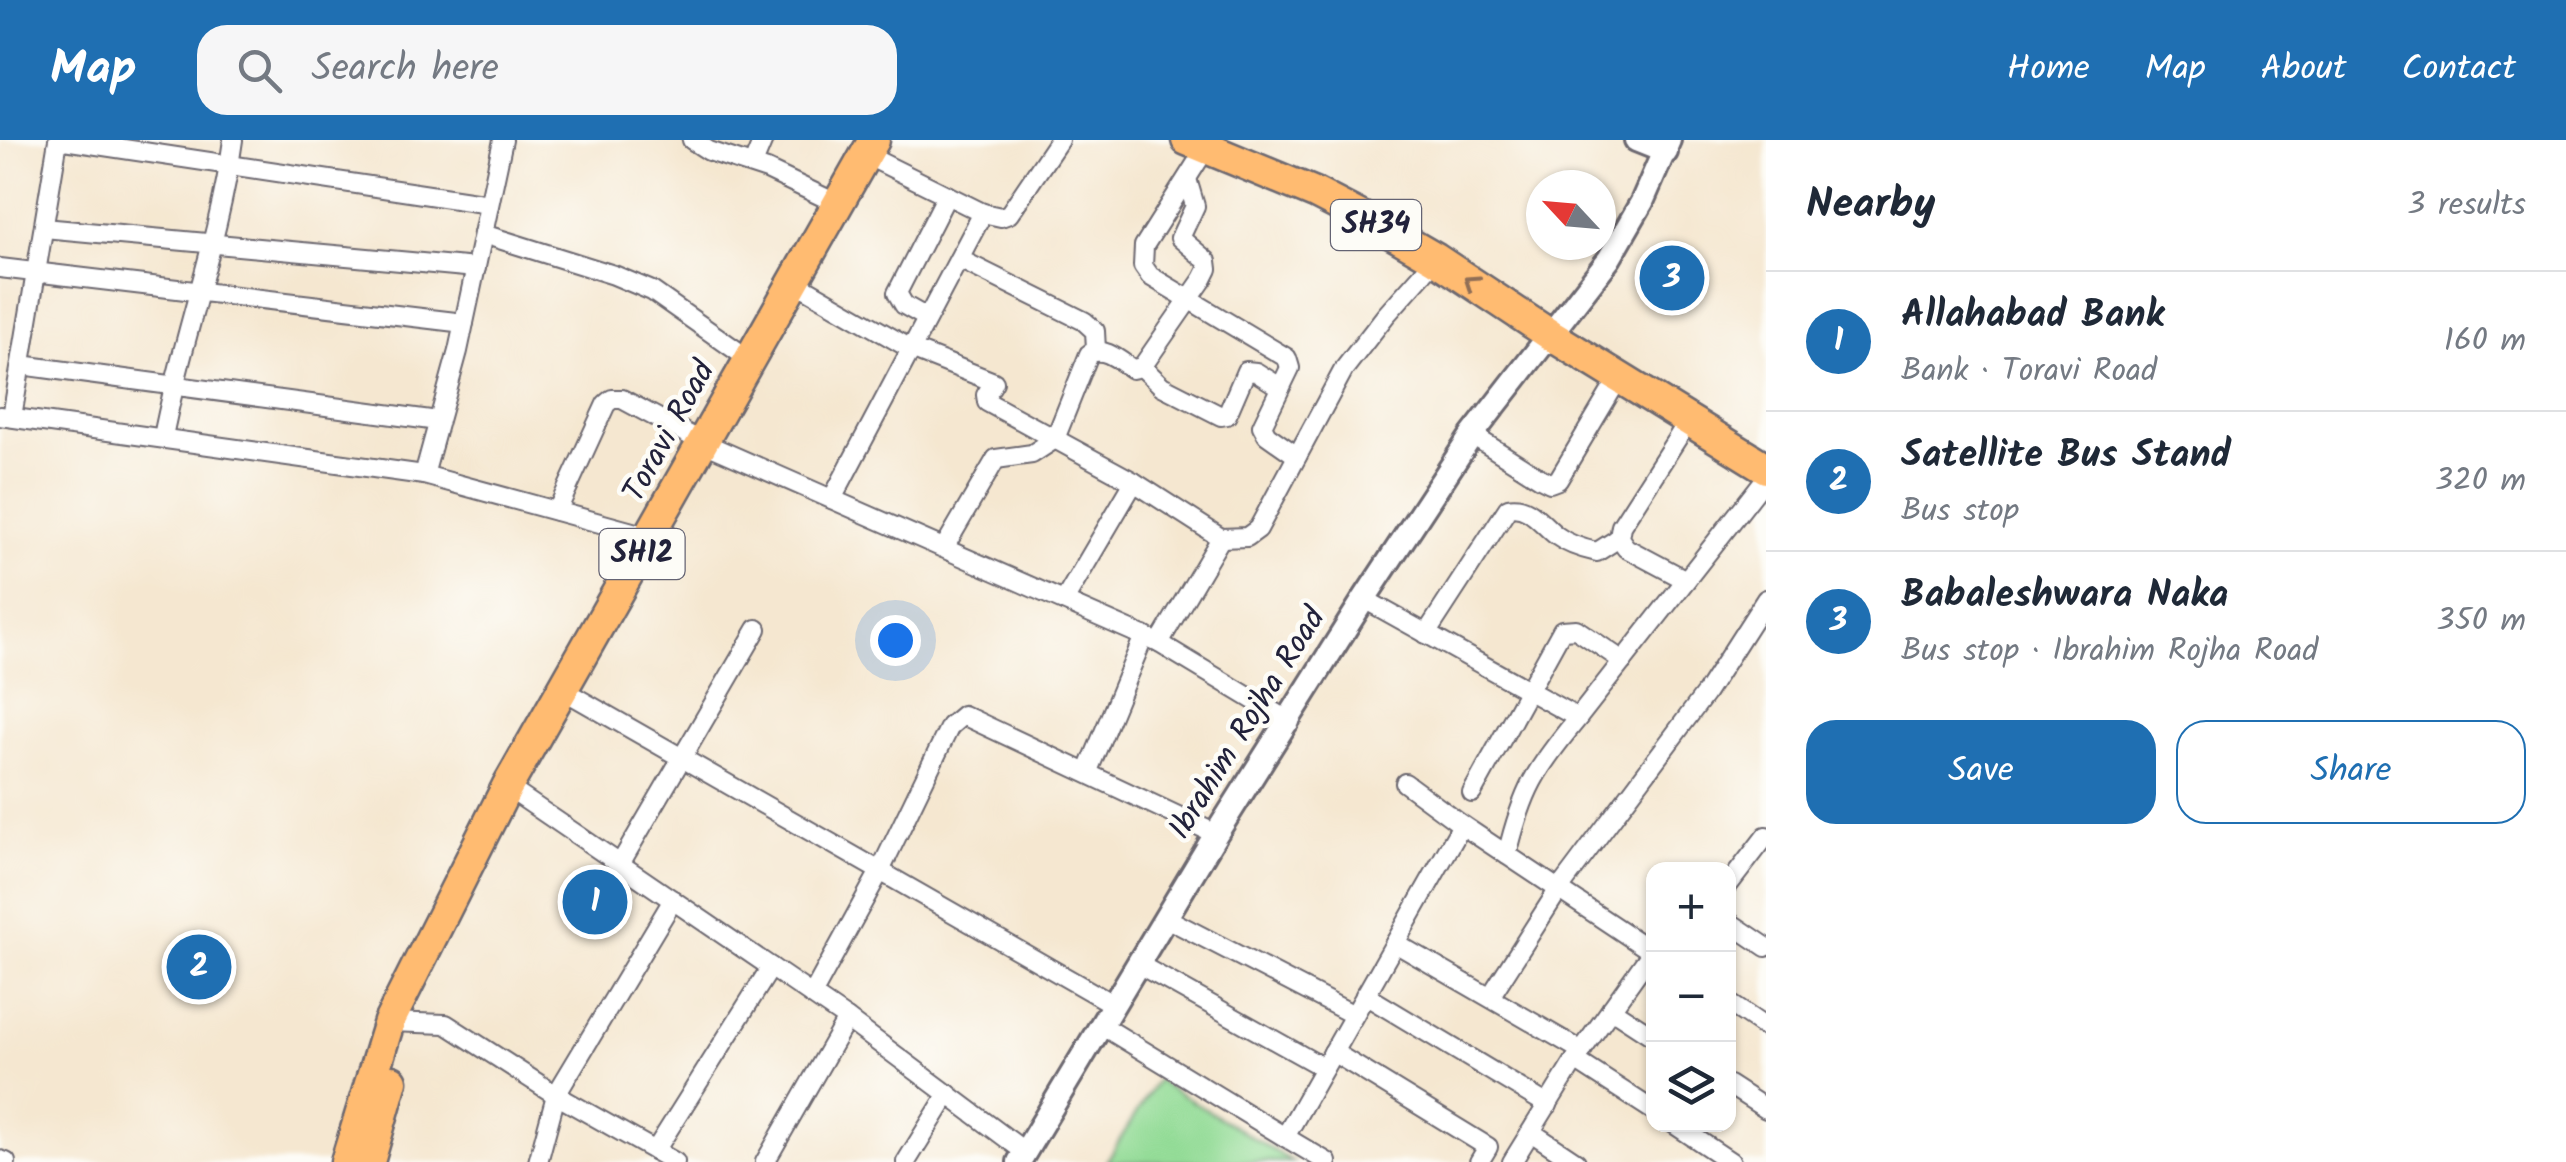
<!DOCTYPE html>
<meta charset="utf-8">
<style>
body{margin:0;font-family:Kalam,sans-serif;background:#f6f6f7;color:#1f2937}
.controls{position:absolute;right:30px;bottom:30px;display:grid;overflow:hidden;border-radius:20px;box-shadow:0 2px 8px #0004}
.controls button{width:90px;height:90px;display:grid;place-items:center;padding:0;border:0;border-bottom:2px solid #e0e1e3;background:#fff;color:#1f2937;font:50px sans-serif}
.compass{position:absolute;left:1526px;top:30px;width:90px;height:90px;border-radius:50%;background:#fff;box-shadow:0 2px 8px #0004;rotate:296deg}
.you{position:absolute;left:895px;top:500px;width:35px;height:35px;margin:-25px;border:8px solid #fff;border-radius:50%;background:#1a73e8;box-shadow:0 0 0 15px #1a73e833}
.badge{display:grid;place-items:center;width:65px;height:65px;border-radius:50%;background:#1f6fb2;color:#fff;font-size:32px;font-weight:700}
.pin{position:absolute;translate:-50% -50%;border:5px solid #fff;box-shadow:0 2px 10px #0006}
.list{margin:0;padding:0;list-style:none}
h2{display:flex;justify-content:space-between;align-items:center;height:130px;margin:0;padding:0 40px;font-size:42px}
h2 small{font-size:32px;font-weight:400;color:#747a83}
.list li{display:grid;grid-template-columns:65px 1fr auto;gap:30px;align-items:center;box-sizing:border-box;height:140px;padding:0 40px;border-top:2px solid #e0e1e3}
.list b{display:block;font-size:38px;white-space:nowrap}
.list p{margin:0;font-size:32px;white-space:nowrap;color:#747a83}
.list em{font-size:32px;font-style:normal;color:#747a83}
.actions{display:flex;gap:20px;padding:30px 40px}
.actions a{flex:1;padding:22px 0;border:2px solid #1f6fb2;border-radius:30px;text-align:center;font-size:35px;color:#1f6fb2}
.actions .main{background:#1f6fb2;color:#fff}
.icon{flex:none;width:55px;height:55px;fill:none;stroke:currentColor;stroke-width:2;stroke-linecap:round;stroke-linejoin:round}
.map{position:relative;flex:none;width:1766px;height:1022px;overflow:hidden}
header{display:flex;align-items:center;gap:60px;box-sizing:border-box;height:140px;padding:0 50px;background:#1f6fb2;color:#fff}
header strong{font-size:48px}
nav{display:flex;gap:55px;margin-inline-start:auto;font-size:35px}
.search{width:700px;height:90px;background:#f6f6f7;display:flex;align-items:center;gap:25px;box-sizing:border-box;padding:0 35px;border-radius:30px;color:#747a83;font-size:38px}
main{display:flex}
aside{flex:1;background:#fff}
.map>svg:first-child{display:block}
.green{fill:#93db96;stroke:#5a7e68;stroke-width:2.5}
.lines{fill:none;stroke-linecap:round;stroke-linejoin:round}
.minor-casing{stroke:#6c676f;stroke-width:22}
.tertiary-casing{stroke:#6c676f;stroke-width:28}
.primary-casing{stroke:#6c676f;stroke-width:35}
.minor{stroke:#fff;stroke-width:18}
.tertiary{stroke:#fff;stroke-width:22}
.primary{stroke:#ffbb71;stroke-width:30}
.oneway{stroke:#906e56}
.labels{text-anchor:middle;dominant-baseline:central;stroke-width:9;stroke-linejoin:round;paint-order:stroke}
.shield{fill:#fdfcf7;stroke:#646373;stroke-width:2.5}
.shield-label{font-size:30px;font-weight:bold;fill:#22223b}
.street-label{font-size:32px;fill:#22223b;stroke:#fdfcf7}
</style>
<header>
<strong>Map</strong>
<div class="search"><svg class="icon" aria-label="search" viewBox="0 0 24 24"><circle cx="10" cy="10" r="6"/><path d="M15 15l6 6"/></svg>Search here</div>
<nav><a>Home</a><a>Map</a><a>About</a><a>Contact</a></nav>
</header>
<main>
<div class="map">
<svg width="1766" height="1022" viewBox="0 0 1766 1022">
<rect width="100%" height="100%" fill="#fdfcf7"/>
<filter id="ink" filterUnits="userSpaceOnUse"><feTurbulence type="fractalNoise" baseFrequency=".01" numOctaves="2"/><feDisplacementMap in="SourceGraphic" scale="20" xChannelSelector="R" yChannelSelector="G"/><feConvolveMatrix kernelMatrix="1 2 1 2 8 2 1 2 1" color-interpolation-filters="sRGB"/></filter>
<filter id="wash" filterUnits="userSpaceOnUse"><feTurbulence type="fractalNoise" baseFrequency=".0048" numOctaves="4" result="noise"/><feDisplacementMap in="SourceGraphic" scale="40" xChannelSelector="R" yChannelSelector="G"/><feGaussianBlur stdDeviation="2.25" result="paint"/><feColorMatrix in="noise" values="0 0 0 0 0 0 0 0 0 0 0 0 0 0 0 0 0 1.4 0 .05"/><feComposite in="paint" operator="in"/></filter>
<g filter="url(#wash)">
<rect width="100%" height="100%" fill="#f5e7d0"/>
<!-- green -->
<polygon class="green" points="1157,940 1293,1022 1106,1022"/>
</g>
<g filter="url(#ink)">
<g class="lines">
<!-- minor casing -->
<g class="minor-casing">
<g id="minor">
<polyline points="64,0 489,64"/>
<polyline points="692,0 709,11 767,30 838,64"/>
<polyline points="1206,8 1144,106 1143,126 1150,136 1287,218 1290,228 1262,286 1267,295 1297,316"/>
<polyline points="866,15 983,73 1001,77 1009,74 1059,0"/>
<polyline points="753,24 763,0"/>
<polyline points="44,88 476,128"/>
<polyline points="483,94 614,135 652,151 750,220"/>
<polyline points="959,119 1084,181 1095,191 1096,210"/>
<polyline points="0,128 464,183"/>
<path d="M793,141L911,209L994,242L986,255L987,262L1055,299L1089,214C1104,206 1119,220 1132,229L1142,227L1203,139L1208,129L1207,121L1180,98L1195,66L1187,39"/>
<polyline points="927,178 904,165 897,153 947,55"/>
<polyline points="21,225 438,281"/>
<polyline points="1142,227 1162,246 1221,276 1227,275 1246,231 1256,232 1280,247"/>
<polyline points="0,276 424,335 651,397"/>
<polyline points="12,277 58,0"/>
<polyline points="1472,295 1540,338 1550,343 1558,340 1620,236"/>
<path d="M163,297C182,197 219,102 233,0"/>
<polyline points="424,335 458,211 503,0"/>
<polyline points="832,359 983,73"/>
<polyline points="557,371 606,264 612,259 622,259 704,303 1159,503 1290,582"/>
<polyline points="1221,398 1247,397 1258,389 1344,229 1386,175 1436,119"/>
<polyline points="944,408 996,319 1032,314 1055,299 1134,342 1221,398 1159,503"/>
<polyline points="1686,440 1626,408 1619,398 1621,386 1689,280"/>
<polyline points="1364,459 1578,578 1766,338"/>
<polyline points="1064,461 1134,342"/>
<path d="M1426,494L1508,368C1529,363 1542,385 1557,396C1569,405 1583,409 1597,412L1619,398"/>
<polyline points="563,550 880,731 950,586 963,575 1216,694"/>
<polyline points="1088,631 1144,496"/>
<polyline points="1405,643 1462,685 1654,813"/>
<polyline points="507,647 847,879 1025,1012"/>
<polyline points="1472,653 1562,490 1576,489 1623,521"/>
<path d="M1507,715C1523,649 1535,630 1578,578"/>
<polyline points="620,724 757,489"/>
<polyline points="1729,744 1766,696"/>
<polyline points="1166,778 1354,875"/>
<polyline points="1729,782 1766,807"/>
<polyline points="1395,803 1582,911"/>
<polyline points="1654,809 1575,920 1654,971"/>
<polyline points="1138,824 1324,928"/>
<polyline points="812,855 880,731 1114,865"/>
<polyline points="1365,855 1548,965"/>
<polyline points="1490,857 1559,749 1705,554 1766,459"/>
<polyline points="1729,863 1766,888"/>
<polyline points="1611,869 1654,897"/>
<polyline points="389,882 446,884 556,955 675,1022"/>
<polyline points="1101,885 1285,997 1462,685"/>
<polyline points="1333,912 1488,1007 1479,1022"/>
<polyline points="1729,945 1766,969"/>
<polyline points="1674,984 1731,1022"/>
<polyline points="1531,992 1576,1022"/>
<polyline points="1285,997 1327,1022"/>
<polyline points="655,1011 771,827"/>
<polyline points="0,1020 6,1022"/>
<polyline points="538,1022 556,955 673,760"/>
<polyline points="765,1022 847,879"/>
<polyline points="906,1022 948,954"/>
<polyline points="1512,1022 1575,920"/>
</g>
</g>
<!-- tertiary casing -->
<g class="tertiary-casing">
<g id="tertiary">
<polyline points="1636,0 1666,12"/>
<polyline points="1019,1022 1216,694 1364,459 1472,295 1609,119 1642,62 1669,0"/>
</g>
</g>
<!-- primary casing -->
<g class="primary-casing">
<g id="primary">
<polyline points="1187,0 1315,53 1379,86 1436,119 1552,196 1766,328"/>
<polyline points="346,1022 389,882 507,647 874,0"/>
<polyline points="369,1022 392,941"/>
</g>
</g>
<!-- minor -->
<use href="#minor" class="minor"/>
<!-- tertiary -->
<use href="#tertiary" class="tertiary"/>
<!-- primary -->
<use href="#primary" class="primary"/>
</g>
<!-- one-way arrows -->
<defs><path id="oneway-chevron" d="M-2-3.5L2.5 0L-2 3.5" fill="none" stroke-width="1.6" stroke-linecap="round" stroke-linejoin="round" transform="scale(2.5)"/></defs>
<use class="oneway" href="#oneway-chevron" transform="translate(1471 142) rotate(-146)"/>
</g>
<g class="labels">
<!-- shield labels -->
<g class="shield">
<rect x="1331" y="60" width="90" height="50" rx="8"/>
<rect x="599.5" y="389" width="85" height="50" rx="8"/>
</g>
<g class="shield-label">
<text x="1376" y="85">SH34</text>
<text x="642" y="414">SH12</text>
</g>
<!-- street labels -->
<g class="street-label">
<text transform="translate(670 292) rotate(-61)">Toravi Road</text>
<text transform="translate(1248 584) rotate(-58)">Ibrahim Rojha Road</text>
</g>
</g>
</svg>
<div class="controls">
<button>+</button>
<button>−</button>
<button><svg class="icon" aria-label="layers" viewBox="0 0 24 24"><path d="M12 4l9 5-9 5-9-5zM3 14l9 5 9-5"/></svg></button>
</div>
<svg class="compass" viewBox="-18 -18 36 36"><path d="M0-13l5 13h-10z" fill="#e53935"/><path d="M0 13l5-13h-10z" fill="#747a83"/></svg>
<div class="you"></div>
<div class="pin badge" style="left:595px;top:762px">1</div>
<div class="pin badge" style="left:199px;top:827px">2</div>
<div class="pin badge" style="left:1672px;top:138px">3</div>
</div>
<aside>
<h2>Nearby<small>3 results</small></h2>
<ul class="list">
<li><span class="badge">1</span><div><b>Allahabad Bank</b><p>Bank · Toravi Road</p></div><em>160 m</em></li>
<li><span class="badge">2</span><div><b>Satellite Bus Stand</b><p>Bus stop</p></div><em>320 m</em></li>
<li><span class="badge">3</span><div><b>Babaleshwara Naka</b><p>Bus stop · Ibrahim Rojha Road</p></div><em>350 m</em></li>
</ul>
<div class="actions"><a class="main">Save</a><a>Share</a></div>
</aside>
</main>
